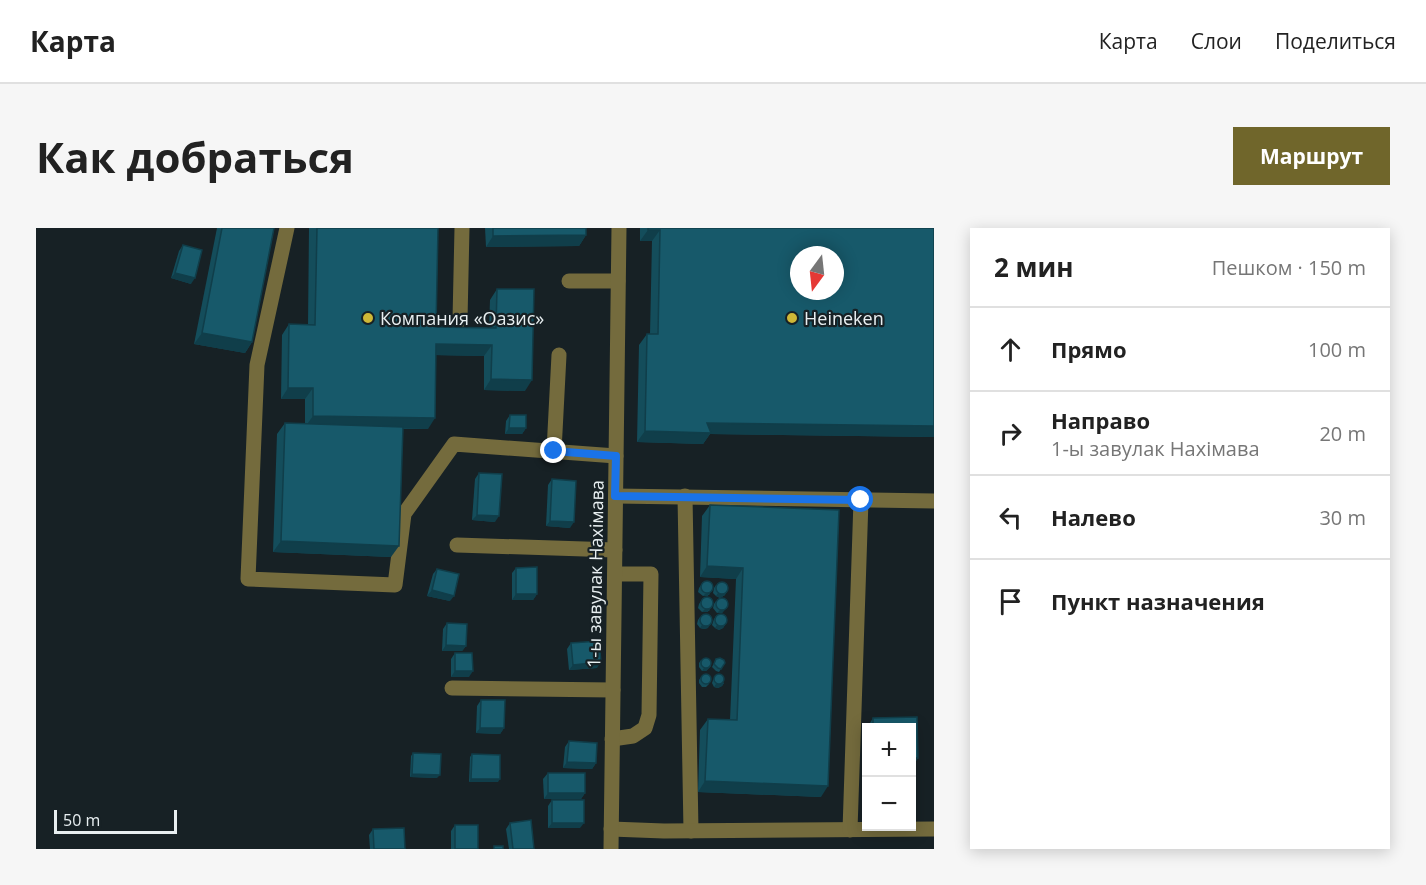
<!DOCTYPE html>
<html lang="ru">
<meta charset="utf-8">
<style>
body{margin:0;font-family:"Open Sans",sans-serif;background:#f6f6f6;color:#222}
.controls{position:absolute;right:18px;bottom:18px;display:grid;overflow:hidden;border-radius:0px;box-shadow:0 3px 15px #0003}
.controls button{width:54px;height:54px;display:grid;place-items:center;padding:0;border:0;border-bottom:2px solid #e0e0e0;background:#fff;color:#222;font:30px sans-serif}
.compass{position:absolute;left:754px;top:18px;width:54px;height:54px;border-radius:50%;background:#fff;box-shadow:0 3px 15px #0003;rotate:195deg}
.scale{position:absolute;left:18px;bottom:15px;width:123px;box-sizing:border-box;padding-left:6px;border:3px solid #e8eff1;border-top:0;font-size:16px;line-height:21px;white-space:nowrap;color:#e8eff1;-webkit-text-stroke:4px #172125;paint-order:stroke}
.stop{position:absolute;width:18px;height:18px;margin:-14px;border:4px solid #1a73e8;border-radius:50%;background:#fff}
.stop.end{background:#1a73e8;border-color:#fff;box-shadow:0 2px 6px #0008}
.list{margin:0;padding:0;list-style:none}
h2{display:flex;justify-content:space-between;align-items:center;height:78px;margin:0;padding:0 24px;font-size:26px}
h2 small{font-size:20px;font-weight:400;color:#767676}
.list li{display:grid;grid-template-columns:39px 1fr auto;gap:18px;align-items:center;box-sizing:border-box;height:84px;padding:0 24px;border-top:2px solid #e0e0e0}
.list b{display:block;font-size:22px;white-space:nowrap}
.list p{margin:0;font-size:20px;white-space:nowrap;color:#767676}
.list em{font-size:20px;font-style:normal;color:#767676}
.icon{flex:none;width:33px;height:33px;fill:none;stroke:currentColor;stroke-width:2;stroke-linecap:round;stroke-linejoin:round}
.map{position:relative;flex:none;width:898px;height:621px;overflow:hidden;border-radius:0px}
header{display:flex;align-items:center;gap:36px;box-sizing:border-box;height:84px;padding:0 30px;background:#fff;border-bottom:2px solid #e0e0e0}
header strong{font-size:28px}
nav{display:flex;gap:33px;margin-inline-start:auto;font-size:21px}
.intro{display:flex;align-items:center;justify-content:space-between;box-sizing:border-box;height:144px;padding:0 36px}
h1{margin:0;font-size:42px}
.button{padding:15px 27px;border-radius:0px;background:#70662b;color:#fff;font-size:21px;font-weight:700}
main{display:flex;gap:36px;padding:0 36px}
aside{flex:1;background:#fff;border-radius:0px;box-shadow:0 3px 15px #0003}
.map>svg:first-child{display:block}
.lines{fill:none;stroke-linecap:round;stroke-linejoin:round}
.minor{stroke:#746b3d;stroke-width:15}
.wall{fill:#144d5b}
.shaded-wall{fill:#103e4a}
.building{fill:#17596a;stroke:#103e4a;stroke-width:1.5;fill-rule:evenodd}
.route{stroke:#1a73e8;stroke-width:8}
.poi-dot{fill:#cfb837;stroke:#172125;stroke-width:2}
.labels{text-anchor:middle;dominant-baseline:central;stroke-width:4.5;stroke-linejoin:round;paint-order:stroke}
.poi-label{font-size:18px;fill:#e8eff1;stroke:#172125;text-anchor:start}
.street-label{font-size:18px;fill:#e8eff1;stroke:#172125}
</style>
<header>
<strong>Карта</strong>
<nav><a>Карта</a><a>Слои</a><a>Поделиться</a></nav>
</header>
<div class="intro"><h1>Как добраться</h1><a class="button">Маршрут</a></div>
<main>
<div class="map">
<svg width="898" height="621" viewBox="0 0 898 621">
<rect width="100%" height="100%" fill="#172125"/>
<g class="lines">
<!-- minor -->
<g class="minor">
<polyline points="251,0 221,137 212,351 359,357 368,286 418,216 580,228"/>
<polyline points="533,53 582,53"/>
<polyline points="424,92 426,0"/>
<polyline points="518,223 523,127"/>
<polyline points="580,268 898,273"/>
<polyline points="649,268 655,603"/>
<polyline points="421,317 579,322"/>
<polyline points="416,460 577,462"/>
<polyline points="576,511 597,508 609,500 613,487 615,346 579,346"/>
<polyline points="575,601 628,603 898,601"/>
<polyline points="814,602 825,272"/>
<polyline points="575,621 583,0"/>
</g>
</g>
<!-- wall -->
<g class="wall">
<polygon points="181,0 238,0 216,114 209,125 158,116"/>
<polygon points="273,0 402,0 400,99 453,100 454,72 461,61 489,163 448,162 448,128 400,127 392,201 367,201 355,329 237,324 241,206 249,195 269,195 269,171 245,171 246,107 253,96 272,97"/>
<polygon points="449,0 550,0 550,7 543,18 450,19"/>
<polygon points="604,0 898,0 898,209 674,206 667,216 601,214 603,117 611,106 614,106 616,13 604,13"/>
<polygon points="147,17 155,56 135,50 143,23"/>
<polygon points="474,187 490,200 486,206 469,206 470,193"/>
<polygon points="443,245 459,294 436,292 439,251"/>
<polygon points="516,251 534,300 510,298 512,257"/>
<polygon points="674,277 803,282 785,569 662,564 664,502 672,491 694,492 700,351 664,349 666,288"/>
<polygon points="480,340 501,366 497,372 476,372 476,345"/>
<polygon points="401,341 414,373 391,368 397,346"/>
<polygon points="665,357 674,366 671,368 667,368 662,364 663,360"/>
<polygon points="680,357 689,367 684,370 680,368 677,365 678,360"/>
<polygon points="665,373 674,382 671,384 666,384 662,380 663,376"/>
<polygon points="680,373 691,379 686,385 681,385 677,380 678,376"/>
<polygon points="680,388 689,397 687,400 683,402 679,400 676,397 678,391"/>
<polygon points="664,389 672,400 668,401 664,400 661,396 662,392"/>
<polygon points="411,395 430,418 426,423 406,423 407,401"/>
<polygon points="535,415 561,440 533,442 531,421"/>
<polygon points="419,425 433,449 415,449 415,431"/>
<polygon points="680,431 689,435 683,444 680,443 676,439"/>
<polygon points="665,432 675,438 670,443 666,443 663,439 663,435"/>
<polygon points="665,449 673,456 670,459 666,459 663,455 663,452"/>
<polygon points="679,449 688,455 686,458 682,460 678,459 676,455 677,452"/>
<polygon points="445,472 468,500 464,506 440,505 441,478"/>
<polygon points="881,489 882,530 876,539 876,500 831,500 837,490"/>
<polygon points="533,513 560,535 556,541 527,540 529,519"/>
<polygon points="377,525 401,550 374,549 375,528"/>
<polygon points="436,526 462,554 433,554 434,529"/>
<polygon points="512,545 549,565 545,571 508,571 507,551"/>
<polygon points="516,572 544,600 512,600 512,578"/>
<polygon points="474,595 498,621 473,621 470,601"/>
<polygon points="419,597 442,621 415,621 415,603"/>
<polygon points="337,601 369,621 334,621 333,607"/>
</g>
<!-- shaded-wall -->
<g class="shaded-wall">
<polygon points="612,2 624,2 616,13 604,13"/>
<polygon points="550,7 543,18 450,19 457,8"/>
<polygon points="139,45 159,50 155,56 135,50"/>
<polygon points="166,105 216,114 209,125 158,116"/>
<polygon points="400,116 456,117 448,128 393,127"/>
<polygon points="455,151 496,152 489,163 448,162"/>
<polygon points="252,160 277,160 269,171 245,171"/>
<polygon points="277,188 399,190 392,201 269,199"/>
<polygon points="671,195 898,198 898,209 674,206 667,216 601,214 609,203"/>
<polygon points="473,200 490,200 486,206 469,206"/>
<polygon points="441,287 463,288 459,294 436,292"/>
<polygon points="514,293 538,294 534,300 510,298"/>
<polygon points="245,313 363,318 355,329 237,324"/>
<polygon points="671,338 707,340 700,351 664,349"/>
<polygon points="396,362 418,368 414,373 391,368"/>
<polygon points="676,363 671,368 667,368 669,366"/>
<polygon points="691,364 689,367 684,370 680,368 682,365"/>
<polygon points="480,366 501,366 497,372 476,372"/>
<polygon points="676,379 671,384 666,384 669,381"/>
<polygon points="691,379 686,385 681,385 684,382"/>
<polygon points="666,397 674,397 672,400 668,401 664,400"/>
<polygon points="681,397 689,397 687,400 683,402 679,400"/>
<polygon points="410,417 430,418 426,423 406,423"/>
<polygon points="565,434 561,440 533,442 537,437"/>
<polygon points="675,438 670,443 666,443 668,440"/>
<polygon points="419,443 437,443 433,449 415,449"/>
<polygon points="688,455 686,458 682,460 678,459 680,456"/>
<polygon points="444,500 468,500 464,506 440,505"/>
<polygon points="876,530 882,530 876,539"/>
<polygon points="531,534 560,535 556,541 527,540"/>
<polygon points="376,546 404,547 401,550 374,549"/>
<polygon points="435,551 464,551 462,554 433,554"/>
<polygon points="669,553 792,558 785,569 662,564"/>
<polygon points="512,565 549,565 545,571 508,571"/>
<polygon points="516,595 548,595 544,600 512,600"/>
</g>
<!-- building -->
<g class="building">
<polygon points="186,0 238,0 216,114 166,105"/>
<polygon points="281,0 402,0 400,99 460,100 461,61 498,61 496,152 455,151 456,117 400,116 399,190 277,188 277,160 252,160 253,96 279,97"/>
<polygon points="457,0 550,0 550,7 457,8"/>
<path d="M612,0H898V198L671,195L675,205L609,203L611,106H622L624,2H612ZM763,27H799V63H763Z"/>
<polygon points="147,17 166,22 159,50 139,45"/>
<polygon points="474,187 490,187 490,200 473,200"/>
<polygon points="249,195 367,199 363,318 245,313"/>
<polygon points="443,245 466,246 463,288 441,287"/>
<polygon points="516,251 540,253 538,294 514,293"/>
<polygon points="674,277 803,282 792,558 669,553 672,491 701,492 707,340 671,338"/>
<polygon points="501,339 501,366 480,366 480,340"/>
<polygon points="401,341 423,346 418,368 396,362"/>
<circle cx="671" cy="359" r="6"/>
<circle cx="686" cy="360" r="6"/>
<circle cx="671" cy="375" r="6"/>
<circle cx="686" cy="376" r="6"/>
<circle cx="685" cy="392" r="6"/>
<circle cx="670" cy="392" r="6"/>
<polygon points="411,395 431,396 430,418 410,417"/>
<polygon points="563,413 565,434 537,437 535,415"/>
<polygon points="419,425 436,425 437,443 419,443"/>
<circle cx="670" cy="435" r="5"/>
<polygon points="684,430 688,432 689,435 685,441 682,440 678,436 680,431"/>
<circle cx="670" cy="451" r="5"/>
<circle cx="683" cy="451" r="5"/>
<polygon points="445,472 469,472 468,500 444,500"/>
<polygon points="881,489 882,530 876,530 876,500 837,500 837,490"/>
<polygon points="533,513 561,515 560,535 531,534"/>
<polygon points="377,525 405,526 404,547 376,546"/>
<polygon points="436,526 464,527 464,551 435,551"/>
<rect x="512" y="545" width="37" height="20"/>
<rect x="516" y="572" width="32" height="23"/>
<polygon points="495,592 498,621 477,621 474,595"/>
<rect x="419" y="597" width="23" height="24"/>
<polygon points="368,600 369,621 338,621 337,601"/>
<rect x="458" y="618" width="9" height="3"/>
</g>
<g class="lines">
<!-- route -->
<polyline class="route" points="518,223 580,228 579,268 825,272"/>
</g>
<!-- markers -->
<g class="poi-dot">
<circle cx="332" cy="90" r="6"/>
<circle cx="756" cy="90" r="6"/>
</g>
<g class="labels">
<!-- poi labels -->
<g class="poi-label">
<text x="344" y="90">Компания «Оазис»</text>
<text x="768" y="90">Heineken</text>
</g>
<!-- street labels -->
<g class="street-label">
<text transform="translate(559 346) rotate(-89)">1-ы завулак Нахімава</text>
</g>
</g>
</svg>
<div class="controls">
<button>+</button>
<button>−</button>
</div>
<svg class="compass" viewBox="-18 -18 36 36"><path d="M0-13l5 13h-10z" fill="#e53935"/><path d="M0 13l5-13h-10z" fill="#767676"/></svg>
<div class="scale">50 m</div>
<div class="stop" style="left:825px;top:272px"></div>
<div class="stop end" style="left:518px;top:223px"></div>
</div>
<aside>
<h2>2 мин<small>Пешком · 150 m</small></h2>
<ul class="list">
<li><svg class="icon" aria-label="ahead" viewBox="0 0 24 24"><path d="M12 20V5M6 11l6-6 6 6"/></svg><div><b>Прямо</b></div><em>100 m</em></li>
<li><svg class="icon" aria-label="right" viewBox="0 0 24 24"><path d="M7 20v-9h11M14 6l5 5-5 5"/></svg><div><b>Направо</b><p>1-ы завулак Нахімава</p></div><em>20 m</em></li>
<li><svg class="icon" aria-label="left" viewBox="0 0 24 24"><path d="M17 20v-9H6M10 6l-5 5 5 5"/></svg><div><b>Налево</b></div><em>30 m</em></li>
<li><svg class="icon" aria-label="arrive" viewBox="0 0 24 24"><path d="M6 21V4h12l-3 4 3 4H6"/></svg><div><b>Пункт назначения</b></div></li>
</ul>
</aside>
</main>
